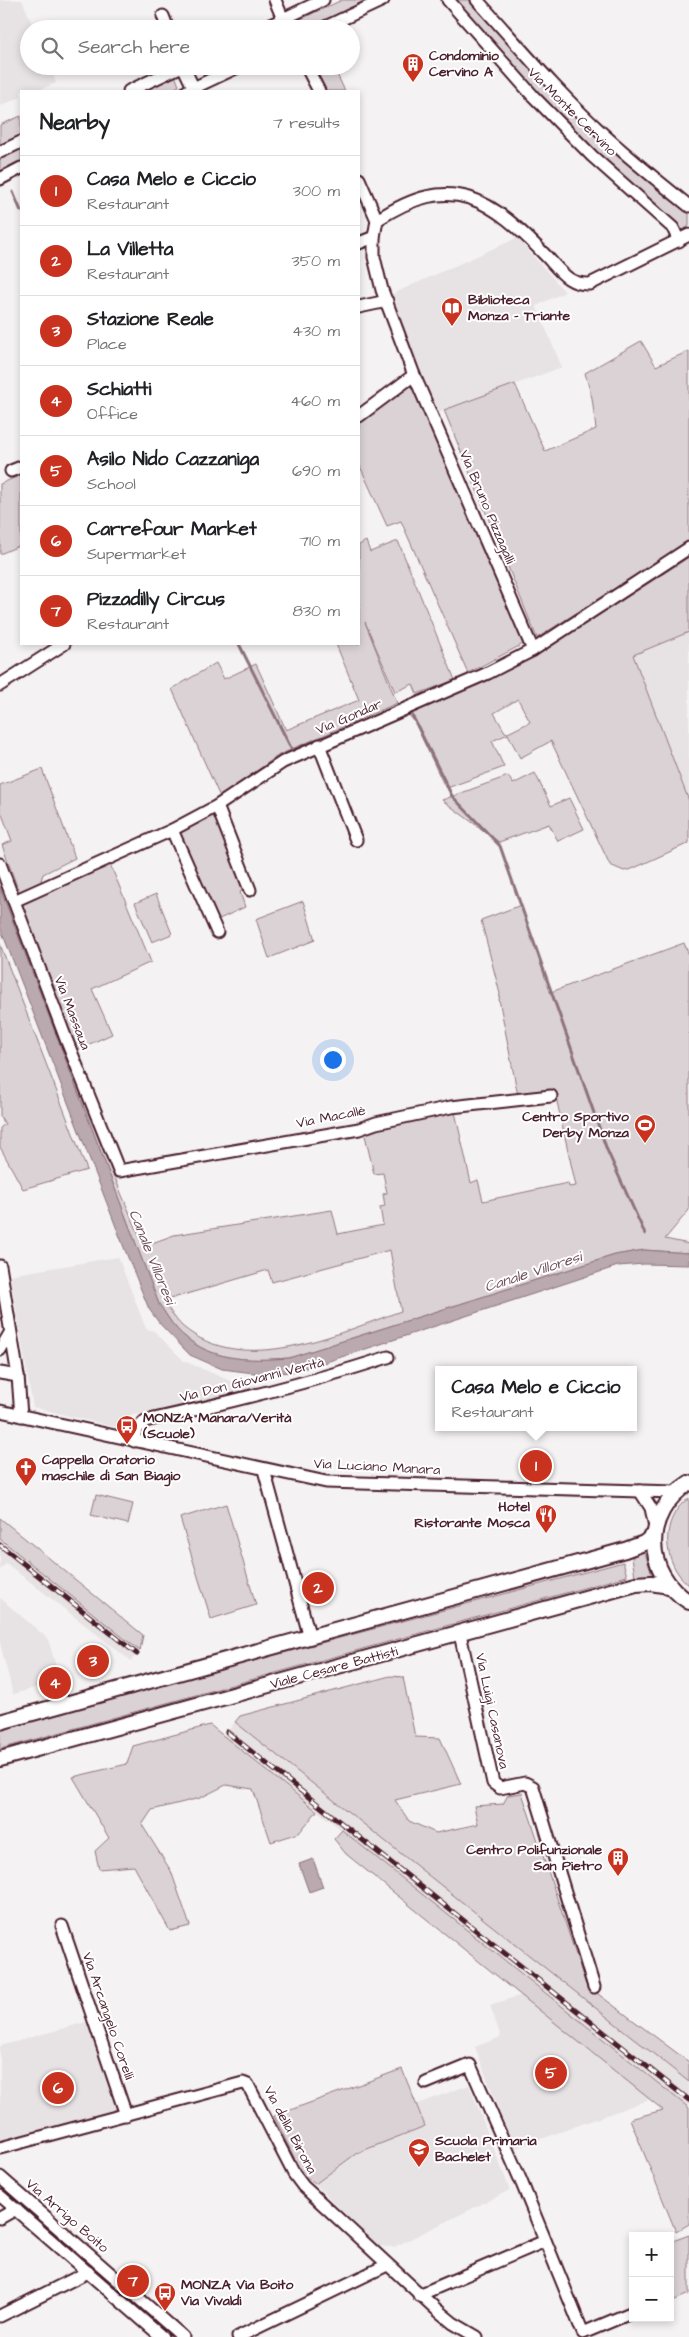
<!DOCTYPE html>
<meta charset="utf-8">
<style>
body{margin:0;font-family:"Architects Daughter",sans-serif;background:#f6f6f6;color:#202124}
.controls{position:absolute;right:15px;bottom:15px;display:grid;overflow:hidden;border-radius:0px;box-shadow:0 2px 8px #0003}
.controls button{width:45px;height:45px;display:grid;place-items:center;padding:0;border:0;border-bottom:1px solid #e0e0e0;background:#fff;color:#202124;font:25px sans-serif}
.you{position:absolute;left:332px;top:1059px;width:18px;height:18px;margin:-12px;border:4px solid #fff;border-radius:50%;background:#1a73e8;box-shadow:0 0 0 8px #1a73e833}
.badge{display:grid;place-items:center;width:32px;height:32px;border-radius:50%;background:#c8321e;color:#fff;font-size:16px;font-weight:700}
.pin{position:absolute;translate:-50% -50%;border:2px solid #fff;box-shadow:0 1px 5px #0006}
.popup{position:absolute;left:435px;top:1366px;width:202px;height:65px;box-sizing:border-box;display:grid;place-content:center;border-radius:0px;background:#fff;filter:drop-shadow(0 1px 4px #0005);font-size:16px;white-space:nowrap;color:#757577}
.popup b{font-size:19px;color:#202124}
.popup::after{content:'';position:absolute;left:50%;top:100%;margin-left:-10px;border:10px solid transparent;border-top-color:#fff}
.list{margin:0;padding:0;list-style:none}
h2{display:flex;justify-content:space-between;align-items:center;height:65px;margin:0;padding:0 20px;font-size:21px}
h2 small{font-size:16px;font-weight:400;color:#757577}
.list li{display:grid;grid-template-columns:32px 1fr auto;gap:15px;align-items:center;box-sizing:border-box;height:70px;padding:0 20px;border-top:1px solid #e0e0e0}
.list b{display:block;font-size:19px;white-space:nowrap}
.list p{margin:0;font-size:16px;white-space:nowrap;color:#757577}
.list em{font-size:16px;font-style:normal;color:#757577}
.icon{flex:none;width:28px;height:28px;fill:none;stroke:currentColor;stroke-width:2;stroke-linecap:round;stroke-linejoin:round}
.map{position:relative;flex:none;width:689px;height:2337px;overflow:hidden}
.search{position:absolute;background:#fff;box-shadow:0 2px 8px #0003;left:20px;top:20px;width:340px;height:55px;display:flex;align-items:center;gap:12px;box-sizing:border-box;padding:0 18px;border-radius:28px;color:#757577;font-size:19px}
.panel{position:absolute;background:#fff;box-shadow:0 2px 8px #0003;left:20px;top:90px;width:340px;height:555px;border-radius:0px}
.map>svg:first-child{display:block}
.built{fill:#e7e2e3}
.green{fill:#dbd2d5;stroke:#927880;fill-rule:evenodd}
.water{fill:#baa9ae;stroke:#8d727a}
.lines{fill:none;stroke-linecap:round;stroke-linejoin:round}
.stream{stroke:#8d727a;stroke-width:3}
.minor-casing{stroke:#4a1f2b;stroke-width:15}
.major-casing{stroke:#4a1f2b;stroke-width:18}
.minor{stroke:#fff;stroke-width:11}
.major{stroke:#fff;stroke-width:14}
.rail-casing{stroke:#4a1f2b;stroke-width:5}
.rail{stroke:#fff;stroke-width:3;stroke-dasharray:9;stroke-linecap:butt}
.labels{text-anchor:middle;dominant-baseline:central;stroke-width:4;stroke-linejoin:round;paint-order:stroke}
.poi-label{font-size:14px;font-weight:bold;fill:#4a1f2b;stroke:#fff;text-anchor:start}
.street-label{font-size:14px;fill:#4a1f2b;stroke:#fff}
.water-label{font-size:15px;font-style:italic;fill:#714f59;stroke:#fff}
</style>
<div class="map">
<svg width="689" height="2337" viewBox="0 0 689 2337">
<rect width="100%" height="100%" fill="#f4f2f2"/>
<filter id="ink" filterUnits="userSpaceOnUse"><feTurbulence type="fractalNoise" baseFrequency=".02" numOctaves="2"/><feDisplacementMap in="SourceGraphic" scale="10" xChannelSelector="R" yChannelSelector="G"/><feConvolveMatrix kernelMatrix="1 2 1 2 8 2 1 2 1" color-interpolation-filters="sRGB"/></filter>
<g filter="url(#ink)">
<!-- built -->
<g class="built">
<polygon points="0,0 22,0 34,29 29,29 29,66 50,66 56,83 36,91 21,91 21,97 0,106"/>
<polygon points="517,238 565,292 536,306 562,367 438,413 390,295"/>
<polygon points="689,632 689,801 633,655"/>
<polygon points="118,1257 146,1329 154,1331 184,1361 235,1383 262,1386 263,1391 129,1416 127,1430 33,1407 10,1275"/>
<polygon points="0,1539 140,1651 131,1661 6,1563 0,1570"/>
<polygon points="0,1598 48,1639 60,1681 13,1694 0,1643"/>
<polygon points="235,1722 689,2082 689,2108 224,1736"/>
<polygon points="522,1995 650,2099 514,2149 475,2047 501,2037 490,2005"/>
<polygon points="90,2021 119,2112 0,2140 0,2046"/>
<polygon points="469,2085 510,2190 394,2247 378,2246 315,2184 357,2153 425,2126 417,2104"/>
</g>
<!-- green -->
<g class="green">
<polygon points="342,0 366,0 308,29 298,29 294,22"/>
<path d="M455,0H471L582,123L616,155L689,214V226L683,230C634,184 582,141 534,93C506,64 481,31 455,0Z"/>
<polygon points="314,66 333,66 345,91 325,91"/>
<polygon points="175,75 179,86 169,91 140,91"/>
<polygon points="21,116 21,135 0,145 0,125"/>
<polygon points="21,147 21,162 0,172 0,156"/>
<polygon points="641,341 656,366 689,351 689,541 537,638 444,410 515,384 545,451 596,429 592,398 585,373"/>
<polygon points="411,384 523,644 468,673 401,521 387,526 359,464 359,422"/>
<polygon points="21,475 21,545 0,554 0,484"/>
<polygon points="366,541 370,552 398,541 455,680 417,694 413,684 395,692 365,622 397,703 279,755 220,797 172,689 216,663 224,679 256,664 286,730 359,700 336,644 359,644 359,545"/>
<path d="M689,557V632L633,655L689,801V843L632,869L624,871L610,865L551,741L520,758L508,734L492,741L504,767L447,788L444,785L414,721L407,713L478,685L536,656ZM518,699L530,722L508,733L505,732L494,713Z"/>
<polygon points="42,769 75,858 43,874 40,884 19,892 2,845 12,841 0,809 0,785"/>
<polygon points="535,773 551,806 569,798 584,829 558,841 549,824 499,842 442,800 508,776 513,784"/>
<polygon points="216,812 246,889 240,892 245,907 215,921 177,832"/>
<polygon points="110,864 151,962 92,989 112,1034 74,1051 20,910 23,902"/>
<path d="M0,877L121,1193L144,1246L174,1235L332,1210L338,1234L383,1225L380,1207L385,1206L383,1194L387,1193L383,1173L374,1174L364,1131L455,1112L471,1183L478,1180L483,1201L568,1183L569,1187L576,1186L555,1093L518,1096L499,999L500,994L481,920L521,905L551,992L684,943L689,955V1210L665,1239L689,1244V1253L644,1250L615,1255L289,1358C249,1361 207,1362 177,1329C170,1322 165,1312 159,1304L0,888ZM390,1250L401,1311C336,1334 243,1378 182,1326C175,1319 169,1309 163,1301L268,1270L272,1282Z"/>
<polygon points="156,894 172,934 152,942 135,903"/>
<polygon points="303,901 315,940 269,958 256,919"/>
<polygon points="0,944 87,1170 23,1189 0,1147 0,1128 5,1124 0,1116"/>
<polygon points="96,1495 133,1504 128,1524 91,1515"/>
<path d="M689,1498V1585C662,1564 659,1518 689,1498Z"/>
<polygon points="226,1504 256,1605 211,1619 180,1518"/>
<polygon points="0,1518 143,1635 140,1651 0,1539"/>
<polygon points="644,1550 652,1575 635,1576 632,1557"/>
<polygon points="623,1562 627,1576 0,1749 0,1729"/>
<polygon points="390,1676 403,1677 415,1737 440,1738 461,1784 395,1800 409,1821 436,1833 478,1824 474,1806 503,1804 508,1795 522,1793 586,1985 689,2062 689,2082 235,1722 240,1716"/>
<polygon points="210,1725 317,1811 299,1833 271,1842 253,1789 226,1785 200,1798 152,1810 142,1825 171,1871 190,1926 170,1931 134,1866 99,1869 95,1851 109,1838 73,1777 127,1764 133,1746"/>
<polygon points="342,1830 689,2108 689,2224 676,2232 630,2119 663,2110 346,1854 334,1839"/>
<polygon points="402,2069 425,2126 357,2153 315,2184 302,2174 274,2116"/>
<polygon points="689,2235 689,2294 670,2302 670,2242"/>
</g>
<!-- water -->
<g class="water">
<path d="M0,888L159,1304C165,1312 170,1322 177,1329C207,1362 249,1361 289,1358L615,1255L644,1250L689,1253V1265L644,1264L618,1266L320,1364L291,1372L262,1374L222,1369L190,1355L160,1324L149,1309L125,1250L0,927Z"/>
<polygon points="313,1859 323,1887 309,1892 299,1864"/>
</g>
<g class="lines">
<!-- stream -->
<g class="stream">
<polyline points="13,192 21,211"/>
<polyline points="239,644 292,750 349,727"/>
<polyline points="393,708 405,702 407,705"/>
<polyline points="410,711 452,796 500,846 607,1150 645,1234"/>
</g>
<!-- minor casing -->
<g class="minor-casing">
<g id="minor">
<polyline points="275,0 287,29"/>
<polyline points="448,0 533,96 592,156 673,228 679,241"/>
<path d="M477,0C518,45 556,91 601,132C629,158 659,182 689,206"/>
<polyline points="163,16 168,29"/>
<polyline points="262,29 323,0"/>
<polyline points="321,29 383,0"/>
<polyline points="183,66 195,91"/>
<polyline points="306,66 319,91"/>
<polyline points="129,91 182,66"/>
<polyline points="187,91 240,66"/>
<polyline points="0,152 21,142"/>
<polyline points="0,179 21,168"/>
<polyline points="359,179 377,220 374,237 374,257 382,290 414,375 533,650"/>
<path d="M377,220C453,170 491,199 547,257C561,272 569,285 590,284L689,235"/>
<polyline points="359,243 374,237"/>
<polyline points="359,307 387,301"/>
<polyline points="359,416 414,375"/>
<polyline points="11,471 21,467"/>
<polyline points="0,685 64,644"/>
<polyline points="319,745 356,840"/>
<polyline points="217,806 250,890"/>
<polyline points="172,830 217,932"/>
<polyline points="0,864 66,1039 119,1171 359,1129 376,1123 451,1107 551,1096"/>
<polyline points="14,901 172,830 217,806 283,762 488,673 533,650 689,548"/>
<polyline points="0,1266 18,1376 21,1416"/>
<polyline points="0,1350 10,1333"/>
<polyline points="0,1373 18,1376"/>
<polyline points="0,1411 326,1482 675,1492"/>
<path d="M134,1441L136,1430L145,1421C227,1403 309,1383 388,1357"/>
<polyline points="264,1470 310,1638"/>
<polyline points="640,1491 651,1508 655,1527"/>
<polyline points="460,1634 493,1783 500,1788 525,1783 533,1787 594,1987"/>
<polyline points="62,1926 126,2115"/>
<polyline points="426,2083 470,2065 521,2181 583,2333 633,2312"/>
<polyline points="0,2148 243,2083 248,2085 294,2174 303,2186 436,2309 453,2323 477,2337"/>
<polyline points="0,2177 183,2337"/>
<polyline points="0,2196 162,2337"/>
<polyline points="0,2218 16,2209"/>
<polyline points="419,2295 545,2241"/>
<polyline points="0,2316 88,2272"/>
<polyline points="238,2337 387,2265"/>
</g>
</g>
<!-- major casing -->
<g class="major-casing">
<g id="major">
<path d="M689,1483C642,1513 643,1572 689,1602"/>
<polyline points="0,1722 625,1550 644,1543 654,1535"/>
<polyline points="0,1759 636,1584 651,1583 669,1586"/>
</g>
</g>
<!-- minor -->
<use href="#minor" class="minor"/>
<!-- major -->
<use href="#major" class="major"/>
<!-- rail casing -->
<g class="rail-casing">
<g id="rail">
<polyline points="0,1545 137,1654"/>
<polyline points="227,1732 689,2100"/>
</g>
</g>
<!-- rail -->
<use href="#rail" class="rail"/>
</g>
</g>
<!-- icons -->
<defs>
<g id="building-pin" transform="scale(1.125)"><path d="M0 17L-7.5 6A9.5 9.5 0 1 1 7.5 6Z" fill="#c8321e" stroke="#fff"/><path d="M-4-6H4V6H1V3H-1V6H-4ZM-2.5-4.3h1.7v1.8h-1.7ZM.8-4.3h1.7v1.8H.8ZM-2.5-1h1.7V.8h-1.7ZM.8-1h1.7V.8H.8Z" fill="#fff"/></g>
<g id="library-pin" transform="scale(1.125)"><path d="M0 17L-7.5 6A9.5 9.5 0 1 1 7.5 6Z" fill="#c8321e" stroke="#fff"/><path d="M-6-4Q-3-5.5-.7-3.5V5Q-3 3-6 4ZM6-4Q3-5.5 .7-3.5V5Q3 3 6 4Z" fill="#fff"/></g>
<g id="stadium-pin" transform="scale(1.125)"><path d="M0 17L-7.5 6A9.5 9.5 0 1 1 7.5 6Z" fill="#c8321e" stroke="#fff"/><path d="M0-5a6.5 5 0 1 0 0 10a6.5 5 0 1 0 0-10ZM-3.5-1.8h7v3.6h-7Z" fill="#fff"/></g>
<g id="bus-pin" transform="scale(1.125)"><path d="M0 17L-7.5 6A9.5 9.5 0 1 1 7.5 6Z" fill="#c8321e" stroke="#fff"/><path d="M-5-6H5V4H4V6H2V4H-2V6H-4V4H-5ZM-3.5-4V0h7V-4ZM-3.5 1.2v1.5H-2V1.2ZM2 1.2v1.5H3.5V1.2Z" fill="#fff"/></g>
<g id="church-pin" transform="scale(1.125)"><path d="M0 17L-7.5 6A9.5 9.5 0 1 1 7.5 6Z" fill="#c8321e" stroke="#fff"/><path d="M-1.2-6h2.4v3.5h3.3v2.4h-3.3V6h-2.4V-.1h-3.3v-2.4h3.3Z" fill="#fff"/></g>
<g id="restaurant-pin" transform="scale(1.125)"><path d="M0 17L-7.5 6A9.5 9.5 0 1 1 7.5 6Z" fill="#c8321e" stroke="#fff"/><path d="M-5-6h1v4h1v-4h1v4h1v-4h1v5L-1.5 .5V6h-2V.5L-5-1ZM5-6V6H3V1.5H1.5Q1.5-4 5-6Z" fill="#fff"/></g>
<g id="school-pin" transform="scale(1.125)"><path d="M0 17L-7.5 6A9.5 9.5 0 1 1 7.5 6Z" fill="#c8321e" stroke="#fff"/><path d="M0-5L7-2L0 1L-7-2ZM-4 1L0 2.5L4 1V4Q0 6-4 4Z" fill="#fff"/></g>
</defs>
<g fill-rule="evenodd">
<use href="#building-pin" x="413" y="64"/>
<use href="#library-pin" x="452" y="308"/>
<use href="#stadium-pin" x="645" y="1125"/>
<use href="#bus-pin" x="127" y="1426"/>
<use href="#church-pin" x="26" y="1468"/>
<use href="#restaurant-pin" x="546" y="1515"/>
<use href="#building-pin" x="618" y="1858"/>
<use href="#school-pin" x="419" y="2149"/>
<use href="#bus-pin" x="165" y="2293"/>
</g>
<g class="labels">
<!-- poi labels -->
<g class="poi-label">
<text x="429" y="56">Condominio<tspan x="429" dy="16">Cervino A</tspan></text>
<text x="468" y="300">Biblioteca<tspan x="468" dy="16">Monza - Triante</tspan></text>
<text x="629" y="1117" text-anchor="end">Centro Sportivo<tspan x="629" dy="16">Derby Monza</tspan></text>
<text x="143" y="1418">MONZA Manara/Verità<tspan x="143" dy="16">(Scuole)</tspan></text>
<text x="42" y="1460">Cappella Oratorio<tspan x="42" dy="16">maschile di San Biagio</tspan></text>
<text x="530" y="1507" text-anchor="end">Hotel<tspan x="530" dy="16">Ristorante Mosca</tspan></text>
<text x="602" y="1850" text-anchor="end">Centro Polifunzionale<tspan x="602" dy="16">San Pietro</tspan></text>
<text x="435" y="2141">Scuola Primaria<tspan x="435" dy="16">Bachelet</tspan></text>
<text x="181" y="2285">MONZA Via Boito<tspan x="181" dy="16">Via Vivaldi</tspan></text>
</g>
<!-- street labels -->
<g class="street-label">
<text transform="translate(572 112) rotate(45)">Via Monte Cervino</text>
<text transform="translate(487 507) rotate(67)">Via Bruno Pizzagalli</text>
<text transform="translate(349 717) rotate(-23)">Via Gondar</text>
<text transform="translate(72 1013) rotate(69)">Via Massaua</text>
<text transform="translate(331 1117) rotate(-11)">Via Macallè</text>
<text transform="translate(252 1380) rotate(-14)">Via Don Giovanni Verità</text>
<text transform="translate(377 1467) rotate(3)">Via Luciano Manara</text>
<text transform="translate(334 1668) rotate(-15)">Viale Cesare Battisti</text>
<text transform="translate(492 1711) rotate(78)">Via Luigi Casanova</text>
<text transform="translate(108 2016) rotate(71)">Via Arcangelo Corelli</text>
<text transform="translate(290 2130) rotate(62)">Via della Birona</text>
<text transform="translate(67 2216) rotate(41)">Via Arrigo Boito</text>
</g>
<!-- water labels -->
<g class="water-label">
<text transform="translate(152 1257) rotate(68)">Canale Villoresi</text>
<text transform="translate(533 1272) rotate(-18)">Canale Villoresi</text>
</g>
</g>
</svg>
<div class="controls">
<button>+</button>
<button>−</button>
</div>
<div class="you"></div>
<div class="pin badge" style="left:536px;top:1466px">1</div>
<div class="popup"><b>Casa Melo e Ciccio</b>Restaurant</div>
<div class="pin badge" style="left:318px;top:1588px">2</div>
<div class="pin badge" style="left:93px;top:1661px">3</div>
<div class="pin badge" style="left:55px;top:1683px">4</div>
<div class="pin badge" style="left:551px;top:2073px">5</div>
<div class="pin badge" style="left:58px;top:2088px">6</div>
<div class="pin badge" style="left:133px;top:2281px">7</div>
<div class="search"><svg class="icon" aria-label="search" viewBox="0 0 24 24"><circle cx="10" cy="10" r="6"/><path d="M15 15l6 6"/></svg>Search here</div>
<section class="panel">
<h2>Nearby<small>7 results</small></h2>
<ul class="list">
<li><span class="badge">1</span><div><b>Casa Melo e Ciccio</b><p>Restaurant</p></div><em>300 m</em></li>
<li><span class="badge">2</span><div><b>La Villetta</b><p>Restaurant</p></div><em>350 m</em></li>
<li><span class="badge">3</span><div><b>Stazione Reale</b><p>Place</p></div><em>430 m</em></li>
<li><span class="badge">4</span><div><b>Schiatti</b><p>Office</p></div><em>460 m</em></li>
<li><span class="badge">5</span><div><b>Asilo Nido Cazzaniga</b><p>School</p></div><em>690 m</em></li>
<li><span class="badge">6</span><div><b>Carrefour Market</b><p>Supermarket</p></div><em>710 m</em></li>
<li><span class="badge">7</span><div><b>Pizzadilly Circus</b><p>Restaurant</p></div><em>830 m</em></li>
</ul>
</section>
</div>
